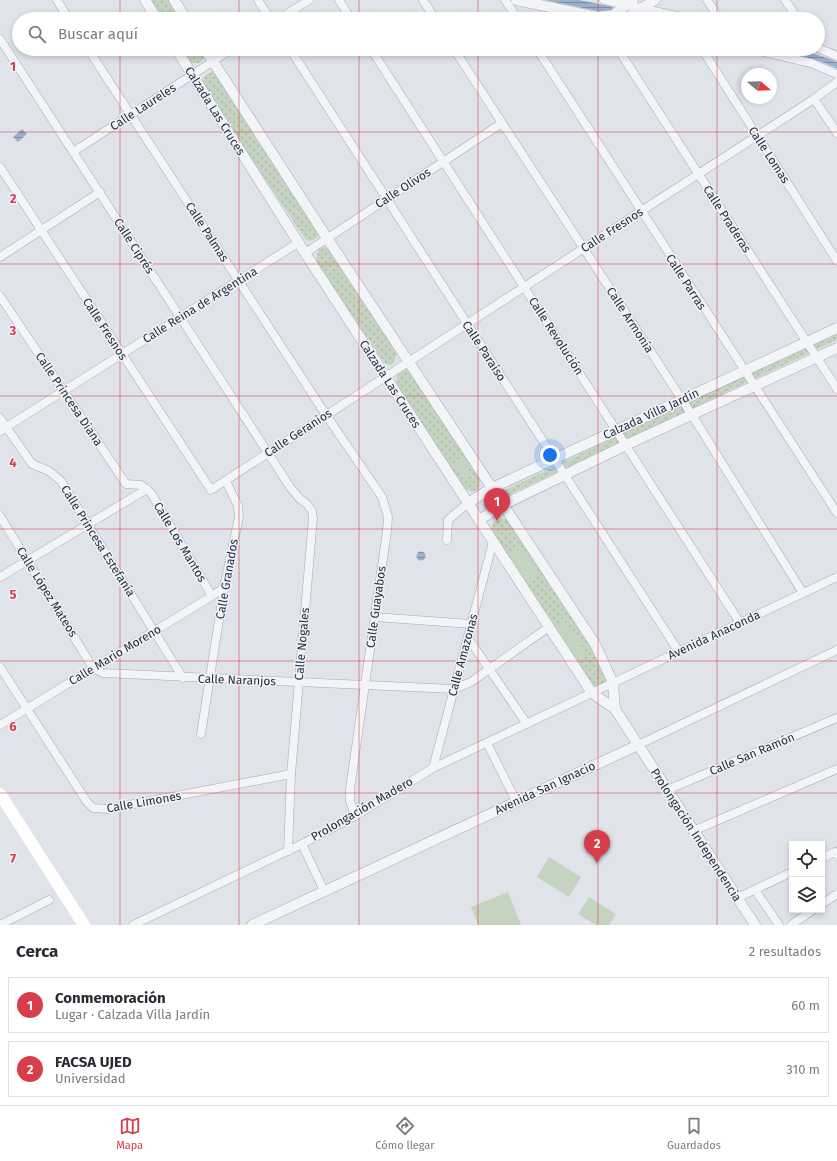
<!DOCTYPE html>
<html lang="es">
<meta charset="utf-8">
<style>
body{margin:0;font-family:"Fira Sans",sans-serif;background:#f7f7f7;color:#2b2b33}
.controls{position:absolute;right:12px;bottom:12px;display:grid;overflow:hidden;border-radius:0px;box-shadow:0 2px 6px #0003}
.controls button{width:36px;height:36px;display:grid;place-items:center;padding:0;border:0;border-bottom:1px solid #e1e1e2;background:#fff;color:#2b2b33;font:20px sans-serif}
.compass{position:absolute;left:741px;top:68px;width:36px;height:36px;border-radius:50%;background:#fff;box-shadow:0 2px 6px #0003;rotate:109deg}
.you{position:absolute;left:550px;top:455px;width:14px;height:14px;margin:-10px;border:3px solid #fff;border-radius:50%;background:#1a73e8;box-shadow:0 0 0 6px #1a73e833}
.badge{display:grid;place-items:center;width:26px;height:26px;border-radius:50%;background:#d73d4b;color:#fff;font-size:13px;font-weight:700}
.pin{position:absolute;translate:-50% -33px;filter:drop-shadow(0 1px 2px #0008)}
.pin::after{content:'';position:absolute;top:21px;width:14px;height:12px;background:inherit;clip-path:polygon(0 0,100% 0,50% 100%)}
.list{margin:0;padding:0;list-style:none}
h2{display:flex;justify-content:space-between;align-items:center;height:52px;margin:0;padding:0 16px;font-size:17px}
h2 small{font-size:13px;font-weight:400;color:#7c7c81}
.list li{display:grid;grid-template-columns:26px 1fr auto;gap:12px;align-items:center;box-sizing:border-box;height:56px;margin:0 8px 8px;padding:0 8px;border:1px solid #e1e1e2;border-radius:0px}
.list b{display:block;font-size:15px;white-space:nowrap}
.list p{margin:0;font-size:13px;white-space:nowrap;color:#7c7c81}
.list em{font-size:13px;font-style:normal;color:#7c7c81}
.icon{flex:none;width:22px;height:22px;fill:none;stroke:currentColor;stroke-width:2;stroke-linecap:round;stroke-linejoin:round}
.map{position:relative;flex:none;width:837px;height:925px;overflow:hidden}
.search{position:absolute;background:#fff;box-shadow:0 2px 6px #0003;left:12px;right:12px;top:12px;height:44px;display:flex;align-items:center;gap:10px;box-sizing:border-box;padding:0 14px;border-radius:22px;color:#7c7c81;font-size:15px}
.sheet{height:180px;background:#fff}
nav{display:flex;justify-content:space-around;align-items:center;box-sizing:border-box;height:56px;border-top:1px solid #e1e1e2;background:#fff;font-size:11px;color:#7c7c81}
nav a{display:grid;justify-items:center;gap:2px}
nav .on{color:#d73d4b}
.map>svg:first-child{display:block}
.green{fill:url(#green-dots)}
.pitch{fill:#c4d4c0}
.water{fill:url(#water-rules)}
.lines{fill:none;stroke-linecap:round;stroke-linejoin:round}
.minor-casing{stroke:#a5aab5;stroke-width:9}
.tertiary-casing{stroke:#a5aab5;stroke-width:11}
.minor{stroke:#f3f4f8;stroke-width:8}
.tertiary{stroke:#f3f4f8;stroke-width:10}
.secondary{stroke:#fff;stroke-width:12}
.grid{fill:none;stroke:#d73d4b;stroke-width:1;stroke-opacity:0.55}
.labels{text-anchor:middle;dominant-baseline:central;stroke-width:3;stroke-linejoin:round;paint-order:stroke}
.street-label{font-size:12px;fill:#273043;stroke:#f0f2f7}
.grid-label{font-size:13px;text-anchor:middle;font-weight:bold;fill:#d73d4b;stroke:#f0f2f7;stroke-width:3;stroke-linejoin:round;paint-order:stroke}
</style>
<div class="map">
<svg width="837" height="925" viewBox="0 0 837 925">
<defs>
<pattern id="green-dots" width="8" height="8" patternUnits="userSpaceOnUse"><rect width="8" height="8" fill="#c4d4c0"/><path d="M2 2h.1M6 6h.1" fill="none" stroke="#a8b6a6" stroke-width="1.8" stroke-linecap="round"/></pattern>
<pattern id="water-rules" width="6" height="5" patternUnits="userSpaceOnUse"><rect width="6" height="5" fill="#99afcc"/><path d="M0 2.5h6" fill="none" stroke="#7d8fa7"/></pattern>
</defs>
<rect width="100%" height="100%" fill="#e0e3ea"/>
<!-- green -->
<g class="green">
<polygon points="147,0 170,0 182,19 159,19"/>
<path d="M179,49H202C205,55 204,59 200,63H188Z"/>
<path d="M213,71L217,72L319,234C316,240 312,242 306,240L203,86L204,76Z"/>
<path d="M324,247L329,248L393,344L397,353L393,364L389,365L384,362L318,265C315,259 317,255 319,249Z"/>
<polygon points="837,332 837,340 505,497 502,494 503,491"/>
<path d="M405,369L411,371L481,479L478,490L472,492L463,488L397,387C396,379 396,372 405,369Z"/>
<polygon points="502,519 506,519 511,524 601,664 606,679 604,684 596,687 590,684 492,532 491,528 494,522"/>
</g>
<!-- pitch -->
<g class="pitch">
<polygon points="182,49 197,49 199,53 190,60"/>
<polygon points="462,459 471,474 463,479 453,465"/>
<polygon points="523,547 539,573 525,582 509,555"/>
<polygon points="564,619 586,653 574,661 552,627"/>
<polygon points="549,857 581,877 569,897 537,877"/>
<polygon points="508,892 521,925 478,925 471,907"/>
<polygon points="589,897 616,914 609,925 596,925 578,914"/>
</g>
<!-- water -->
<g class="water">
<polygon points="545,0 579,0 609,6 624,12 665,19 636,19"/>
<path d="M776,49C798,49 817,53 837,62V68L822,62Z"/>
<polygon points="22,129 27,134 18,142 13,137"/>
<circle cx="421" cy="556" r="4.5"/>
</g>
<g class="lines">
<!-- minor casing -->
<g class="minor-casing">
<g id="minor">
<polyline points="57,0 69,19"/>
<polyline points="258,0 270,19"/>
<polyline points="339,0 351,19"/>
<polyline points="423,0 435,19"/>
<polyline points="505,0 518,19"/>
<polyline points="604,0 691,19"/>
<polyline points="707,0 715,12"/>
<polyline points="785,0 798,19"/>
<polyline points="279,19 309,0"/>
<polyline points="0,39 290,487 300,499 307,504 312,511 313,518 291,774 288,851"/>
<polyline points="818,48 837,56"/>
<polyline points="88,49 326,415 382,497 388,517 387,531 350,789 350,801 355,816"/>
<polyline points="290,49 679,652"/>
<polyline points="371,49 740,623"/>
<polyline points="454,49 692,415 803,593"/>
<polyline points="537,49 837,513"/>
<polyline points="618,49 837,389"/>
<polyline points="702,49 837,261"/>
<polyline points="750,49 811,63 837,74"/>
<polyline points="814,99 837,133"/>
<polyline points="73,152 232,49"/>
<polyline points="0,167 211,490 814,99 837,82"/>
<polyline points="305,253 502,123"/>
<polyline points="0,257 100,192"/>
<polyline points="0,296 126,484 141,485 151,493 212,596"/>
<polyline points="0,418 32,464 49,471 61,481 183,678"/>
<polyline points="0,431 298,243"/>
<polyline points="0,516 93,668 103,673 454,689 471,682 549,627"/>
<polyline points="447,540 448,520 468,503"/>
<polyline points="0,577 147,489"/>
<polyline points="375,617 471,624"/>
<polyline points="468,638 527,724"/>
<polyline points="0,667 87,802 93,808 108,809 291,774"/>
<polyline points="0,725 212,596 222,589 225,582"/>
<polyline points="201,734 225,582 239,517 238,506 226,481"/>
<polyline points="487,743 516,801"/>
<polyline points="638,745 837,650"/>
<polyline points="433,768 493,542"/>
<polyline points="667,790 837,718"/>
<polyline points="693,831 837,769"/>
<polyline points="302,844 324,891"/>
<polyline points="822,858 835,852 837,855"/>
<polyline points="755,890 779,925"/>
<polyline points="737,898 792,872"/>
<polyline points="822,904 837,894"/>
<polyline points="0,925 49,900"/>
<polyline points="133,925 302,844 355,816 433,768 837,577"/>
<polyline points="791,925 813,910"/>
</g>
</g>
<!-- tertiary casing -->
<g class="tertiary-casing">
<g id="tertiary">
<polyline points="145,0 157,19"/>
<polyline points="174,0 186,19"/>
<polyline points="516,0 597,17 613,15 633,0"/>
<polyline points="624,19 655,0"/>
<polyline points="176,49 305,253 592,693 615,709 755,925"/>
<polyline points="205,49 327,238 595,644 613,683 615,709"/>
<polyline points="468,503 492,488 837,328"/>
<polyline points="479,520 503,505 626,445 837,348"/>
<polyline points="252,925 638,745"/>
</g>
</g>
<!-- minor -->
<use href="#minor" class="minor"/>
<!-- tertiary -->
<use href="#tertiary" class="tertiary"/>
<!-- secondary -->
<polyline class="secondary" points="0,794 84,925"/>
</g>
<!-- grid -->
<path class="grid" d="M120,0V19M239,0V19M359,0V19M478,0V19M598,0V19M717,0V19M120,49V925M239,49V925M359,49V925M478,49V925M598,49V925M717,49V925M0,132H837M0,264H837M0,396H837M0,529H837M0,661H837M0,793H837"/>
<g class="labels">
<!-- street labels -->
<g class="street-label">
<text transform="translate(143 107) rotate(-33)">Calle Laureles</text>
<text transform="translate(215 111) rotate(58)">Calzada Las Cruces</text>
<text transform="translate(769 155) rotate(57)">Calle Lomas</text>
<text transform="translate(403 188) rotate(-33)">Calle Olivos</text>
<text transform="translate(727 219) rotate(57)">Calle Praderas</text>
<text transform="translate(612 230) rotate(-33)">Calle Fresnos</text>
<text transform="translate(207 232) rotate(57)">Calle Palmas</text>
<text transform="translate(134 246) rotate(57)">Calle Ciprés</text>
<text transform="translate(686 282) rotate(57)">Calle Parras</text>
<text transform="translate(200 305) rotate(-32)">Calle Reina de Argentina</text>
<text transform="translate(630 320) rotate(57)">Calle Armonía</text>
<text transform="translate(105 329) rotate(57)">Calle Fresnos</text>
<text transform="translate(556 336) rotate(57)">Calle Revolución</text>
<text transform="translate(484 351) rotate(57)">Calle Paraíso</text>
<text transform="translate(390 384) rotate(57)">Calzada Las Cruces</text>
<text transform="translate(69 399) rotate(56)">Calle Princesa Diana</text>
<text transform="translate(651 414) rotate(-25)">Calzada Villa Jardín</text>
<text transform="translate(298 433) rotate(-33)">Calle Geranios</text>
<text transform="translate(98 541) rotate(58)">Calle Princesa Estefanía</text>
<text transform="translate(180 542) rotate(59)">Calle Los Mantos</text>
<text transform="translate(227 579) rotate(-80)">Calle Granados</text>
<text transform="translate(47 592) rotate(58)">Calle López Mateos</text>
<text transform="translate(376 607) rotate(-82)">Calle Guayabos</text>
<text transform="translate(714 635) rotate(-25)">Avenida Anaconda</text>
<text transform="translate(302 644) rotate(-85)">Calle Nogales</text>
<text transform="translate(115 655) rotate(-31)">Calle Mario Moreno</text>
<text transform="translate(463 655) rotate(-75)">Calle Amazonas</text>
<text transform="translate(237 680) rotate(2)">Calle Naranjos</text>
<text transform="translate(752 754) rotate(-23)">Calle San Ramón</text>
<text transform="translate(545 788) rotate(-25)">Avenida San Ignacio</text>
<text transform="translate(144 802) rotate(-10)">Calle Limones</text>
<text transform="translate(362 809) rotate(-30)">Prolongación Madero</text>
<text transform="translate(696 835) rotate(57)">Prolongación Independencia</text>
</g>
</g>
<g class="grid-label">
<text x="13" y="71">1</text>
<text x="13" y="203">2</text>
<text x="13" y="335">3</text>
<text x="13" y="467">4</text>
<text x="13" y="599">5</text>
<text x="13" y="731">6</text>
<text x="13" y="863">7</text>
</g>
</svg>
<div class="controls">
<button><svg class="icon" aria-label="locate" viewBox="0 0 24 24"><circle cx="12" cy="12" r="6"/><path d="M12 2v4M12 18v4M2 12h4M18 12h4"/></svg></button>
<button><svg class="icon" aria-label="layers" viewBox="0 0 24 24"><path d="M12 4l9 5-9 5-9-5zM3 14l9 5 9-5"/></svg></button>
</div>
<svg class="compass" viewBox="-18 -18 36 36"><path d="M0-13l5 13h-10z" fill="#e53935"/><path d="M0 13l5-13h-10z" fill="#7c7c81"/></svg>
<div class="you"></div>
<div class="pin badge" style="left:497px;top:521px">1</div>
<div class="pin badge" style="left:597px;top:863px">2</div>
<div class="search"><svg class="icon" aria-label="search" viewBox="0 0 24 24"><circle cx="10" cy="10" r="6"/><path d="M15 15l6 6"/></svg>Buscar aquí</div>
</div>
<section class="sheet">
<h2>Cerca<small>2 resultados</small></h2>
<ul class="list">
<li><span class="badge">1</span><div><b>Conmemoración</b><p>Lugar · Calzada Villa Jardín</p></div><em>60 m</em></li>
<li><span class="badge">2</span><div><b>FACSA UJED</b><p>Universidad</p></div><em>310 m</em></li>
</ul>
</section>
<nav>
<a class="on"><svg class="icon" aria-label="map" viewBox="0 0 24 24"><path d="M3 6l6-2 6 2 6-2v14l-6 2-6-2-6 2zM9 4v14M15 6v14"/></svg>Mapa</a>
<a><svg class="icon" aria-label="directions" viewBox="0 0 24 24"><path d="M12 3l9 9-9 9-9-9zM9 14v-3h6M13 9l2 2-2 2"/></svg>Cómo llegar</a>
<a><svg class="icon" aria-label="saved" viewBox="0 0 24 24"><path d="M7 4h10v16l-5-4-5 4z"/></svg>Guardados</a>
</nav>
